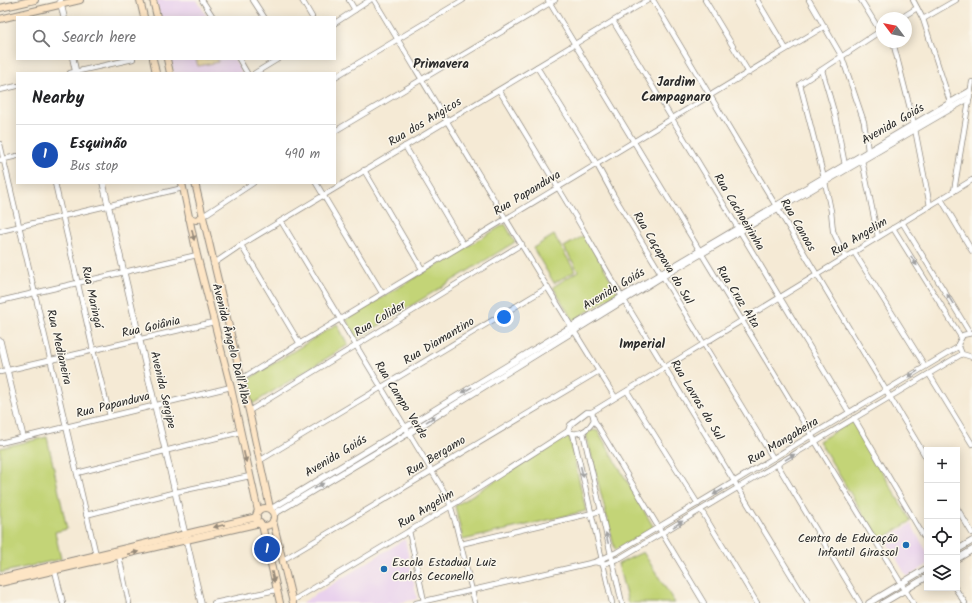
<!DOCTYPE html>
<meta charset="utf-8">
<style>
body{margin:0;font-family:Kalam,sans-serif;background:#f6f6f6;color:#202124}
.controls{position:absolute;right:12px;bottom:12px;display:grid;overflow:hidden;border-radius:0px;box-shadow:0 2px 10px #0003}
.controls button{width:36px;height:36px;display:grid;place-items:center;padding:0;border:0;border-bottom:1px solid #e0e0e0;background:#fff;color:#202124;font:20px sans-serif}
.compass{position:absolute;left:876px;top:12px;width:36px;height:36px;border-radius:50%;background:#fff;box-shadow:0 2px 10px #0003;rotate:302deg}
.you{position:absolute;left:504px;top:317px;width:14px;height:14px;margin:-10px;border:3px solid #fff;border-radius:50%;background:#1a73e8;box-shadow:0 0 0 6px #1a73e833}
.badge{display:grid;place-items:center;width:26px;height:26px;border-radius:50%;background:#0f766e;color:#fff;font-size:13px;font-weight:700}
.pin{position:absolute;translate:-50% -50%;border:2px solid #fff;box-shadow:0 1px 4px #0006}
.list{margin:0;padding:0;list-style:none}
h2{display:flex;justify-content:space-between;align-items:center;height:52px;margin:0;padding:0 16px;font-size:17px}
h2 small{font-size:13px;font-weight:400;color:#757577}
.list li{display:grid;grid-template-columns:26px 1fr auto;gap:12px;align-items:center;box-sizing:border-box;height:60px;padding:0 16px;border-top:1px solid #e0e0e0}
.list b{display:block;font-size:15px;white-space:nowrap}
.list p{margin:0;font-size:13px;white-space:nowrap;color:#757577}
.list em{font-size:13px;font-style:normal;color:#757577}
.icon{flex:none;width:22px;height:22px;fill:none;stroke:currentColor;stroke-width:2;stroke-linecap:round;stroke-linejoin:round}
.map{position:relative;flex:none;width:972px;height:603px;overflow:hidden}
.search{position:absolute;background:#fff;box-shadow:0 2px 10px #0003;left:16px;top:16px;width:320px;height:44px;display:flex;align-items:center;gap:10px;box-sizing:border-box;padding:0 14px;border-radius:0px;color:#757577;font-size:15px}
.panel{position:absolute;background:#fff;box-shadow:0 2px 10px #0003;left:16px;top:72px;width:320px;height:112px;border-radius:0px}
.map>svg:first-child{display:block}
.built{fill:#e9d1ed}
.green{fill:#c3d477;stroke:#778051}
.sand{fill:#eeda9e;stroke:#8c8264}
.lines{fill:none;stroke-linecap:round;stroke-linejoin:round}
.minor-casing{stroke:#908a80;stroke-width:6}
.tertiary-casing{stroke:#908a80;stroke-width:7}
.secondary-casing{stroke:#908a80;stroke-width:8}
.minor{stroke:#fff;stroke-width:4.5}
.tertiary{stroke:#fff;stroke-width:5.5}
.secondary{stroke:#fde5c5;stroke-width:6}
.oneway{fill:#948878}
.oneway2{fill:#a0a0a0}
.poi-dot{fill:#1f6fb2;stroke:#fbf7ec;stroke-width:1.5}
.labels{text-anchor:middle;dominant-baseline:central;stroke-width:3;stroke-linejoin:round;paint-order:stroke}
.street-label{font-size:12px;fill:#2b2b2b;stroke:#fbf7ec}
.poi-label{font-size:12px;fill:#2b2b2b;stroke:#fbf7ec;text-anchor:end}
.neighbourhood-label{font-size:13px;font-weight:bold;fill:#2b2b2b;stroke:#fbf7ec}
</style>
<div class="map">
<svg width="972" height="603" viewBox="0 0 972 603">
<rect width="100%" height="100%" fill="#fbf7ec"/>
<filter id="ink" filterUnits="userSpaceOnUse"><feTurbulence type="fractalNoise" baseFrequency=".025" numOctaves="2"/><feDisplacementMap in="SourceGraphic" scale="8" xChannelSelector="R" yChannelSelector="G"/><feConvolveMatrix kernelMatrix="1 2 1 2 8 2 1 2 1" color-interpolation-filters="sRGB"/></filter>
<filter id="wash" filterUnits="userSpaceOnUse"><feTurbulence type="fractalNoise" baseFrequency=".012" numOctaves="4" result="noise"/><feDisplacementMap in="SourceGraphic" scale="16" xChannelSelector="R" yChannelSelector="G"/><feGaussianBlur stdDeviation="0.9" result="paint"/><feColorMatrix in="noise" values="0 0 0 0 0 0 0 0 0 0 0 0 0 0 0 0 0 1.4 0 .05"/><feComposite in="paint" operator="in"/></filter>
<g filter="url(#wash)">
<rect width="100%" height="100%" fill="#f5ead5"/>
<!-- built -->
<g class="built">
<polygon points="155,0 197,0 207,17 160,17"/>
<polygon points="170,59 234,59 242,73 174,73"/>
<polygon points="911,524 927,552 927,565 907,577 885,539"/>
<polygon points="405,539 417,599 398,603 302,603"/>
</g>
<!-- green -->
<g class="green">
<polygon points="505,224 515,242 357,339 346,319"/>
<polygon points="554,235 575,271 554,283 533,248"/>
<polygon points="585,235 618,292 573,321 553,287 578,271 564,247"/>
<polygon points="337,324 348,345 249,406 244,382"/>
<polygon points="852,421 911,521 879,541 819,441"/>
<polygon points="592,430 598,431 654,528 615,550 586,434"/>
<polygon points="566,436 569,436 570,440 586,511 463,540 455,506"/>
<polygon points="47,437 67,529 55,532 61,559 0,573 0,448"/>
<polygon points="643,552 675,603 628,603 618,564"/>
</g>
<!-- sand -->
<polygon class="sand" points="196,59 218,59 218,62 198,66"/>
</g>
<g filter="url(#ink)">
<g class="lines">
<!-- minor casing -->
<g class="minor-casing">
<g id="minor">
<polyline points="202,0 213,17"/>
<polyline points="253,0 264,17"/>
<polyline points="302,0 312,17"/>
<polyline points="349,0 355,10"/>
<path d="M374,0C454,133 533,266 615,397"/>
<polyline points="548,0 913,603"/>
<polyline points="653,0 927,459"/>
<polyline points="705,0 749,73"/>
<polyline points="757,0 786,49"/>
<polyline points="809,0 842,57 864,122 868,151"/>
<polyline points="861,0 880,31"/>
<polyline points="913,0 923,19 951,105"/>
<polyline points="901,18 917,8"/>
<polyline points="923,19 956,0"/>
<polyline points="613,21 849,412"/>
<polyline points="335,23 370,0"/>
<polyline points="893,42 914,124 930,206"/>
<polyline points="239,59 247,73"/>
<polyline points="537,67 596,163 614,196 773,458"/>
<polyline points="822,70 835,115 845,165"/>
<polyline points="70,73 133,59"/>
<polyline points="255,73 278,59"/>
<polyline points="335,77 463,0"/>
<polyline points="0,90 17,86"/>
<polyline points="499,90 577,219 622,297 808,603"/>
<polyline points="335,131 555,0"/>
<polyline points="0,144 96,555"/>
<polyline points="405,146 463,244"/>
<polyline points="0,160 17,156"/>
<polyline points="862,160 878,237"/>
<polyline points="364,170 422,269"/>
<polyline points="55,183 93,350 110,416"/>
<polyline points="316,183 382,293"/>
<polyline points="954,191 972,82"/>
<polyline points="941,199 972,251"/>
<polyline points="203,216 253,183"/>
<polyline points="281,221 448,498 455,521 475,603"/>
<polyline points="902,222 970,333"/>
<polyline points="893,228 961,337"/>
<polyline points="0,231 183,188"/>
<polyline points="241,245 300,344"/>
<polyline points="854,252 925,366"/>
<polyline points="845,257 833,231 831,211 825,182 800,84 882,30"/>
<polyline points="213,264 241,245 648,0"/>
<polyline points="0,301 197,255"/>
<polyline points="972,333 963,335 958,344 962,354 972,357"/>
<polyline points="0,372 214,322"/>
<polyline points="929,374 972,444"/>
<polyline points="241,379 825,26"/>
<polyline points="627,391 698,504"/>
<polyline points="249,411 522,244"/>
<path d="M587,412H592L594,420C589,429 581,435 571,433L568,431L570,425Z"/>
<polyline points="592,412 972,180"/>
<polyline points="854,418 927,542"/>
<polyline points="594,420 704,603"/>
<polyline points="583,432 622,603"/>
<polyline points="573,434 612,603"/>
<polyline points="0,443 231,387"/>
<polyline points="259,461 548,287"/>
<polyline points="777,464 860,603"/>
<polyline points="77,473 240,432"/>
<polyline points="957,508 972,533"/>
<polyline points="701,510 757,603"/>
<polyline points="86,515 176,492 250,476"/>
<polyline points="409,531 424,601"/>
<polyline points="461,544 601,511"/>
<polyline points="119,556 129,603"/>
<polyline points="283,560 599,371"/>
<polyline points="595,562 604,564 620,558 962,354"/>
<polyline points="55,571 63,603"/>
<polyline points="955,588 965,603"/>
<polyline points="292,601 451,506 568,431"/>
<polyline points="214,603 276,590"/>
<polyline points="416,603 595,562 617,552 958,347"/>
</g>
</g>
<!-- tertiary casing -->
<g class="tertiary-casing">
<g id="tertiary">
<polyline points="60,0 64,17"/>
<polyline points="73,59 76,73"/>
<polyline points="103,183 201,603"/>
<polyline points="0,341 23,437"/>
<polyline points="271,509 571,327 970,91"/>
<polyline points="274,514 409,433 663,276 969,98"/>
<polyline points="957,550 972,541"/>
<polyline points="957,559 972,550"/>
<polyline points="869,603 927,568"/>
<polyline points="883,603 927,577"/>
</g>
</g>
<!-- secondary casing -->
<g class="secondary-casing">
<g id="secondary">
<polyline points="140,0 144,17"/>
<polyline points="153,0 157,17"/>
<polyline points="0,8 35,0"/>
<polyline points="0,19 80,0"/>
<polyline points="153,59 156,73"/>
<polyline points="167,59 170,73"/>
<polyline points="182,183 197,255 231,388 258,511"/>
<polyline points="195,183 249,411 270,508"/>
<polyline points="189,218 196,220 203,216"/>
<circle cx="265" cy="517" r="9"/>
<polyline points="273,521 293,603"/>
<polyline points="262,525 280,603"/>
<polyline points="0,578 257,517"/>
<polyline points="0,583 260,523"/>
</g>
</g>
<!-- minor -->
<use href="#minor" class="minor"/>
<!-- tertiary -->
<use href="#tertiary" class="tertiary"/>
<!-- secondary -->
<use href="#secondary" class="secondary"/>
</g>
<!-- one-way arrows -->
<defs><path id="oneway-solid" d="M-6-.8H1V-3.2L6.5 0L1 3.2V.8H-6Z"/></defs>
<g class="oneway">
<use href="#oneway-solid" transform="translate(193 235) rotate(78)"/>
<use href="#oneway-solid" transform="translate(245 457) rotate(77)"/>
<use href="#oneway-solid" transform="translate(219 526) rotate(167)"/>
<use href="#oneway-solid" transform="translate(133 553) rotate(-13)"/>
<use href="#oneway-solid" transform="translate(273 577) rotate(78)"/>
</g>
<g class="oneway2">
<use href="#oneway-solid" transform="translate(914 261) rotate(58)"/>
<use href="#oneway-solid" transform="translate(950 299) rotate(-122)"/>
<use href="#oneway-solid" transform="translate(913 374) rotate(148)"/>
<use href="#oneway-solid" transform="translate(467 390) rotate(149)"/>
<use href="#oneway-solid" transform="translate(431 419) rotate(-32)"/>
<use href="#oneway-solid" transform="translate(790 457) rotate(-31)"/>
<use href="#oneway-solid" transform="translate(582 472) rotate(77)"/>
<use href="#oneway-solid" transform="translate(319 486) rotate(-31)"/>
<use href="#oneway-solid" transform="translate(718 492) rotate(150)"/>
<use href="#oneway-solid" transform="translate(678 524) rotate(-32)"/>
<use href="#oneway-solid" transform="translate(607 538) rotate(-103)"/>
</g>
</g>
<!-- markers -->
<g class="poi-dot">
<circle cx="906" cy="545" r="4"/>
<circle cx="384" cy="569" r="4"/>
</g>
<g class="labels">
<!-- street labels -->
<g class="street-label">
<text transform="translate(425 122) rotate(-31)">Rua dos Angicos</text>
<text transform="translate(893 124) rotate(-30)">Avenida Goiás</text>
<text transform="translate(527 193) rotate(-31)">Rua Papanduva</text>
<text transform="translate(739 212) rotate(59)">Rua Cachoeirinha</text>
<text transform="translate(798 225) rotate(60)">Rua Canoas</text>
<text transform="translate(859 237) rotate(-31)">Rua Angelim</text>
<text transform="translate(663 258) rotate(59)">Rua Caçapava do Sul</text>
<text transform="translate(614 289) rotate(-31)">Avenida Goiás</text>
<text transform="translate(92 297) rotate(78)">Rua Maringá</text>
<text transform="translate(738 297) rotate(58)">Rua Cruz Alta</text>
<text transform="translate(380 319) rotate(-31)">Rua Colider</text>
<text transform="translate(151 327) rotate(-13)">Rua Goiânia</text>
<text transform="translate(439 341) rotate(-31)">Rua Diamantino</text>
<text transform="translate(231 344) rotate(76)">Avenida Ângelo Dall'Alba</text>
<text transform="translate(59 347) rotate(77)">Rua Medianeira</text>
<text transform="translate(163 390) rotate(77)">Avenida Sergipe</text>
<text transform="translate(401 400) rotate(58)">Rua Campo Verde</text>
<text transform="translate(697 400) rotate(59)">Rua Lavras do Sul</text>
<text transform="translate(113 405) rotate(-14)">Rua Papanduva</text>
<text transform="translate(783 441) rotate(-31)">Rua Mangabeira</text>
<text transform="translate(336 456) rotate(-31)">Avenida Goiás</text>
<text transform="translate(436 456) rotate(-31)">Rua Bergamo</text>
<text transform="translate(426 509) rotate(-31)">Rua Angelim</text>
</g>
<!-- poi labels -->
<g class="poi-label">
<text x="898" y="538">Centro de Educação<tspan x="898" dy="14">Infantil Girassol</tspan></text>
<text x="392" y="562" text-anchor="start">Escola Estadual Luiz<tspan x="392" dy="14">Carlos Ceconello</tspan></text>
</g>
<!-- neighbourhood labels -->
<g class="neighbourhood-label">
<text x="441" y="64">Primavera</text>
<text x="676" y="82">Jardim<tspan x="676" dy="15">Campagnaro</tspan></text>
<text x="642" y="344">Imperial</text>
</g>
</g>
</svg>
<div class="controls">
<button>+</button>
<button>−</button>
<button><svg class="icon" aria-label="locate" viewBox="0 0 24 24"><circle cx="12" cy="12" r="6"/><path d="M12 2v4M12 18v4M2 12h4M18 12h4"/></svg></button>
<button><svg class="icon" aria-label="layers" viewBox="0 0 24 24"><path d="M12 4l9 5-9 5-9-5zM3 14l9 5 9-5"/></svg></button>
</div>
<svg class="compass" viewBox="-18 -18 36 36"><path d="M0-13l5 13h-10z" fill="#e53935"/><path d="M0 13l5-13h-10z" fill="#757577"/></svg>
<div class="you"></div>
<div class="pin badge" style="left:267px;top:549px;background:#1a4fb4">1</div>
<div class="search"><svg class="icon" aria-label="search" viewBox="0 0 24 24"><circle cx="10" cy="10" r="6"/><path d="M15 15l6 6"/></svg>Search here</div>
<section class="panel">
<h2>Nearby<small></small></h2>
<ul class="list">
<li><span class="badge" style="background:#1a4fb4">1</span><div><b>Esquinão</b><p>Bus stop</p></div><em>490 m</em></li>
</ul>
</section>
</div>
